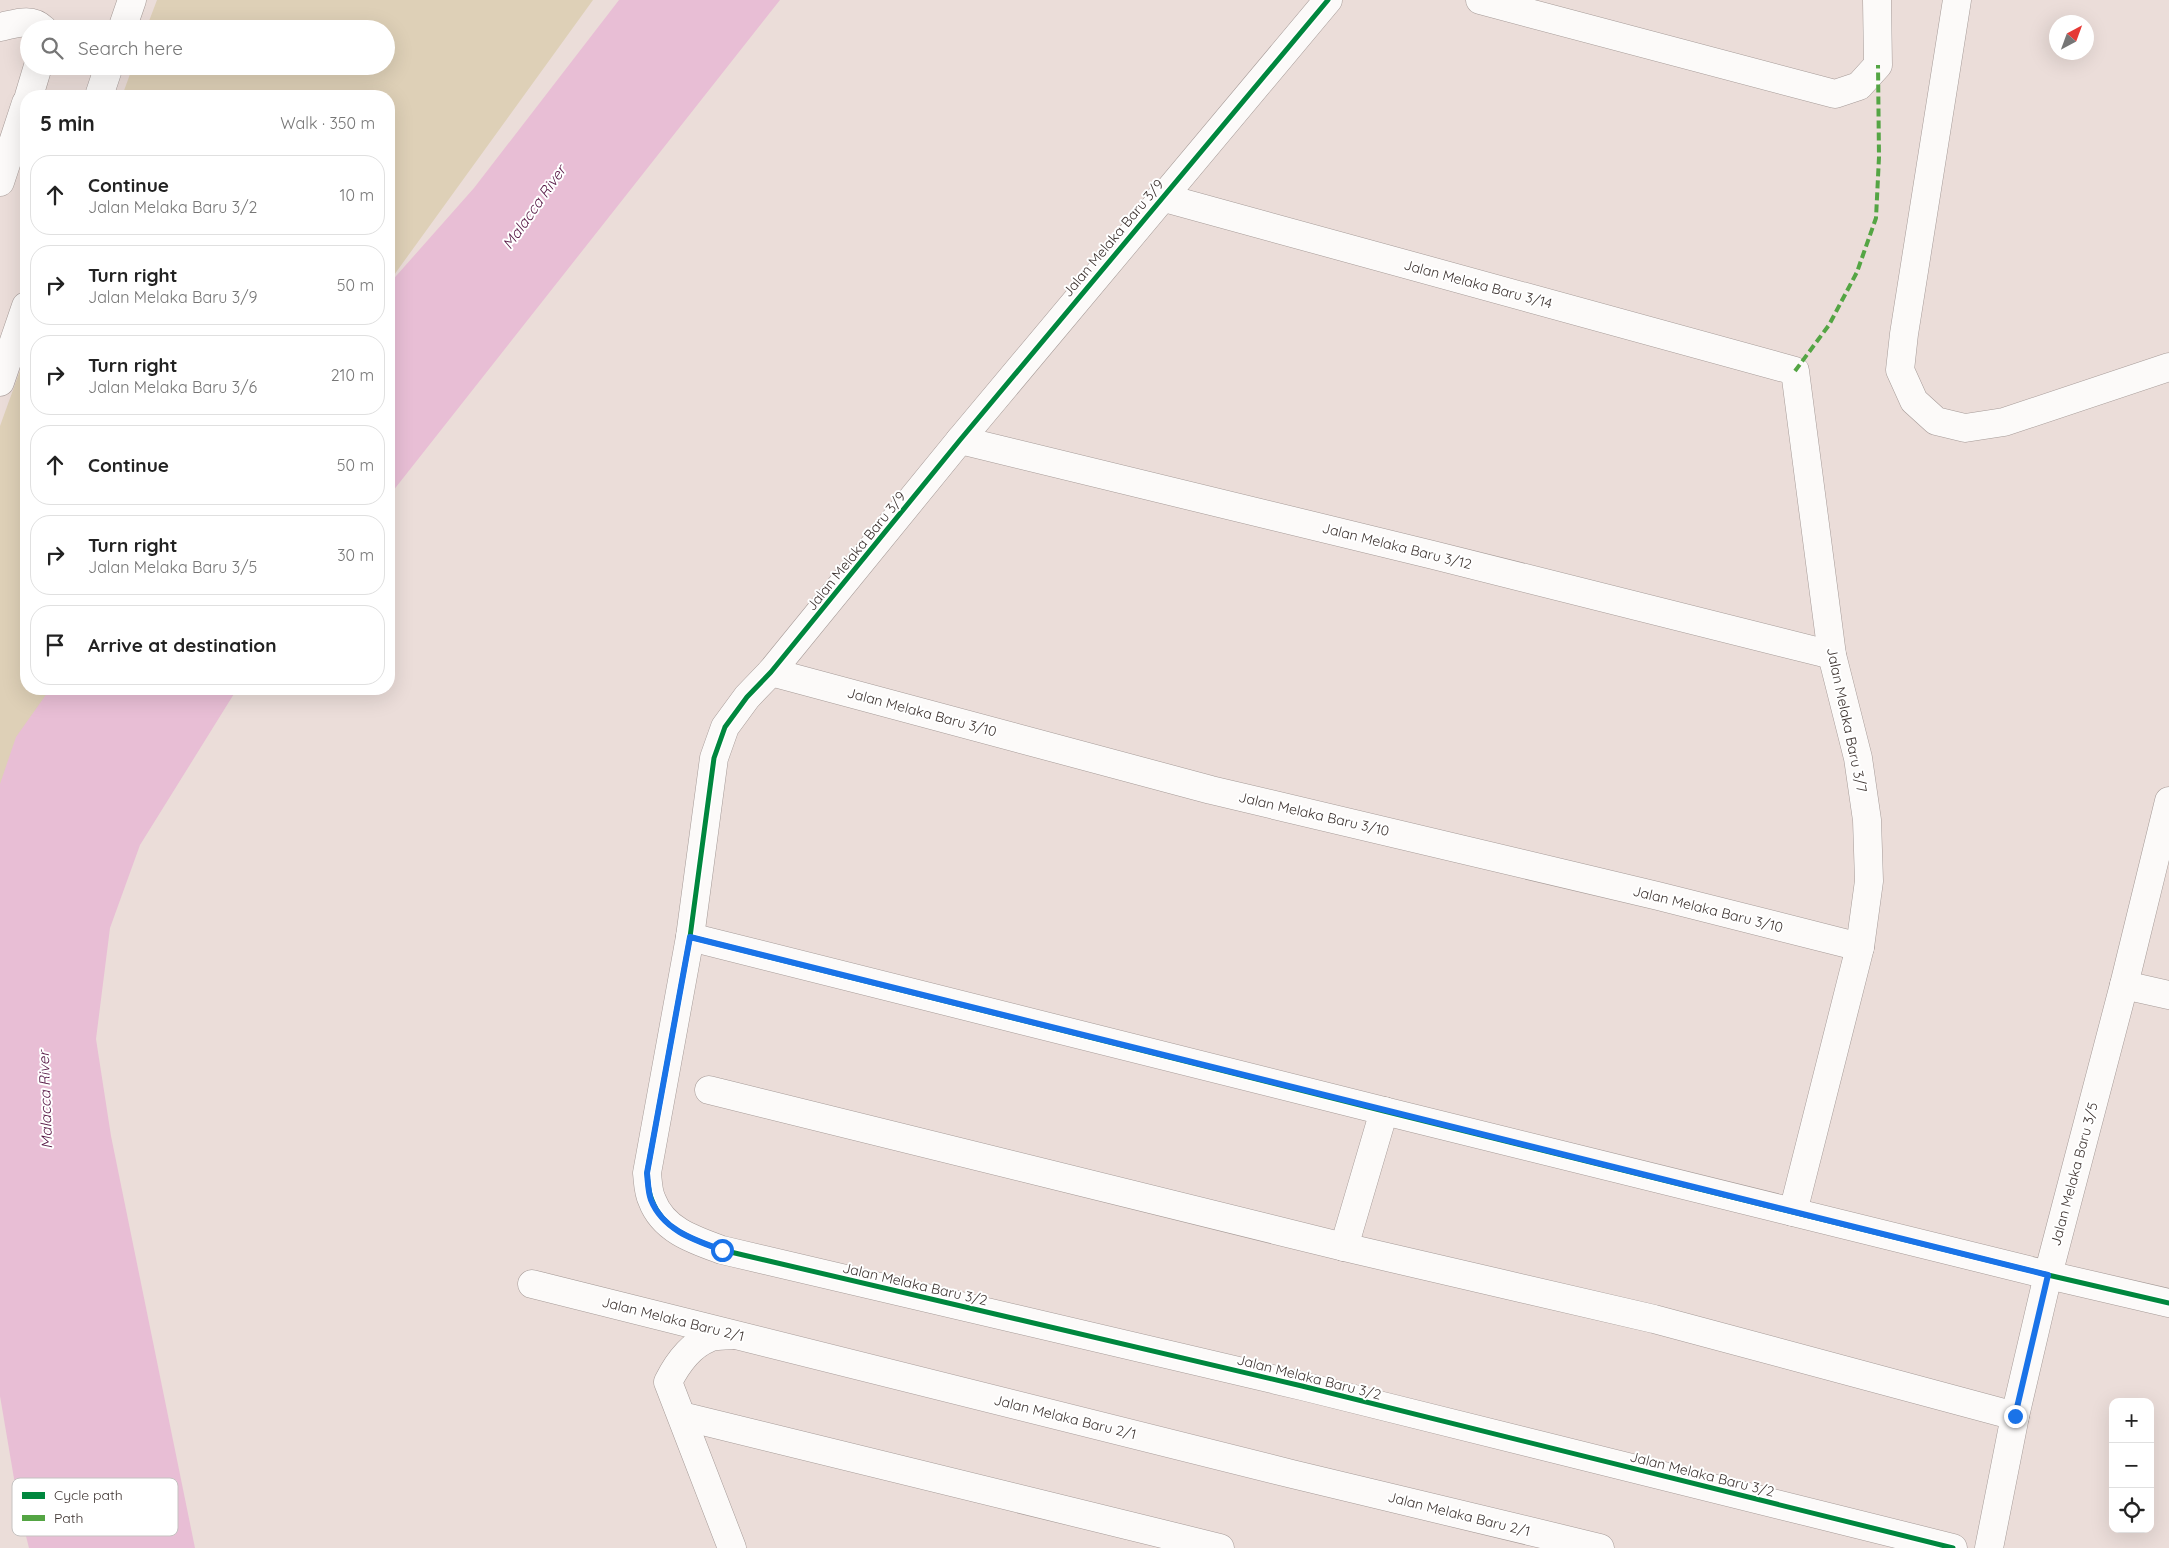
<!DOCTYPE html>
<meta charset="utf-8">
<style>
body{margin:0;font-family:Quicksand,sans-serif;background:#f6f6f6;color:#222}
.controls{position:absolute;right:15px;bottom:15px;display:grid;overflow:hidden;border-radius:10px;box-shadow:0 5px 20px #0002}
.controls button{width:45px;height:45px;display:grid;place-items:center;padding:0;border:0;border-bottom:1px solid #e0e0e0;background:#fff;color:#222;font:25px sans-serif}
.compass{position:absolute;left:2049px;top:15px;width:45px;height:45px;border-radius:50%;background:#fff;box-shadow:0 5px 20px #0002;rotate:41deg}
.stop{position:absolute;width:15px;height:15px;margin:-11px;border:4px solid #1a73e8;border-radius:50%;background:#fff}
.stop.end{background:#1a73e8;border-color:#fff;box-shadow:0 1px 5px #0008}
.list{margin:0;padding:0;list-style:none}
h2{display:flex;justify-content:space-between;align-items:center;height:65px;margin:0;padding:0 20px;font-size:21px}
h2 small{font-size:16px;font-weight:400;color:#767676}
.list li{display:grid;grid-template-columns:32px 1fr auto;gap:15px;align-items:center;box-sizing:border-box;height:80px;margin:0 10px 10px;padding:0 10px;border:1px solid #e0e0e0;border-radius:20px}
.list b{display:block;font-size:19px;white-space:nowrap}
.list p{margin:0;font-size:16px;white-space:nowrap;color:#767676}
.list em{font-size:16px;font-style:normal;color:#767676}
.icon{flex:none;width:28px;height:28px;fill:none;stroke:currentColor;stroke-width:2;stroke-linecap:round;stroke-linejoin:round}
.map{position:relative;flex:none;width:2169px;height:1548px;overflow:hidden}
.search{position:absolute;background:#fff;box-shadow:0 5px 20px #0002;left:20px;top:20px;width:375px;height:55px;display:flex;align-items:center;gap:12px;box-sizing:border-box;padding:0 18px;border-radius:28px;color:#767676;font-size:19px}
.panel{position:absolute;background:#fff;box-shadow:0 5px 20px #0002;left:20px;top:90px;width:375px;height:605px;border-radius:20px}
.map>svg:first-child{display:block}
.green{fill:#ded0b7}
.water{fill:#e8bed5}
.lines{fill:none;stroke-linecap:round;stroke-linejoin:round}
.minor-casing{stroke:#a59a97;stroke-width:29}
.minor{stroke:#fcfaf9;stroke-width:28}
.quiet{stroke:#54a544;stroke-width:4;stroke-dasharray:8 4;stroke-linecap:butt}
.cycleway-casing{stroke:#fff;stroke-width:8}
.cycleway{stroke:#00873e;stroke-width:5}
.route{stroke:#1a73e8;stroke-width:6}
.labels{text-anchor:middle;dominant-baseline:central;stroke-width:4;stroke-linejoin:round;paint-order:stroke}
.street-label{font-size:14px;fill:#3d3330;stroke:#fff}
.water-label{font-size:15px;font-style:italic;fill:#571845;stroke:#fff}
.key{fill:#fff;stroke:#c5c2c1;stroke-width:1}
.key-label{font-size:14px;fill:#3d3330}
</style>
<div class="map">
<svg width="2169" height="1548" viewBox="0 0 2169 1548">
<rect width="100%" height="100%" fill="#ebddd9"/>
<!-- green -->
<g class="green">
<polygon points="157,0 593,0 389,282 389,96 122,96 133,66 386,66 386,29 146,29"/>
<polygon points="26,354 26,689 94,689 0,819 0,426"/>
</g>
<!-- water -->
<g class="water">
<polygon points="619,0 780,0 389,496 389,284 474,188"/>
<polygon points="50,689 237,689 140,845 110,928 96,1039 111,1136 195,1548 29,1548 19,1508 0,1396 0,784 16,737"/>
</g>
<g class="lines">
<!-- minor casing -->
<g class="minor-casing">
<g id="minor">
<path d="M1328,0L960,440L771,672L747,697L725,727L714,758L690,937L647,1173C648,1182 648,1192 652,1200C663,1230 694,1240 722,1250L1302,1386L1953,1548"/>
<polyline points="1480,0 1835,94 1859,86 1878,65 1877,0"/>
<polyline points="1957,0 1904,334 1900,370 1914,401 1936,421 1965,428 2004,422 2169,367"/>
<path d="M0,27C15,24 31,17 43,29"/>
<polyline points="122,29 132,0"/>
<polyline points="29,96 38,66"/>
<polyline points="99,96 109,66"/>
<polyline points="0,182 26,103"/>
<polyline points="1161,197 1795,371 1832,655 1858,758 1867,820 1869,881 1860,947 1793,1212"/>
<polyline points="0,382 26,306"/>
<polyline points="960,440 1433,555 1832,655"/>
<polyline points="771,672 1211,790 1658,896 1860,947"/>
<polyline points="690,937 1384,1111 2048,1275 2169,1303"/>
<polyline points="2124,985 2169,995"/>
<polyline points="709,1090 1344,1247 1654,1319 2015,1416"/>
<polyline points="1344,1247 1384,1111"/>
<polyline points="532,1284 1292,1474 1600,1548"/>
<polyline points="682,1416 1220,1548"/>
<path d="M732,1548L668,1382C677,1364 689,1346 709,1338C716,1335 726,1336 733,1335"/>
<polyline points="1989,1548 2015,1416 2048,1275 2124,985 2169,801"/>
</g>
</g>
<!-- minor -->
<use href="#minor" class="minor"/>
<!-- quiet -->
<polyline class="quiet" points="1795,371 1829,325 1857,272 1876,218 1879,157 1878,65"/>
<!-- cycleway casing -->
<g class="cycleway-casing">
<g id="cycleway">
<path d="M1328,0L960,440L771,672L747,697L725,727L714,758L690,937L647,1173C648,1182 648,1192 652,1200C663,1230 694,1240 722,1250L1302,1386L1953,1548"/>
<polyline points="690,937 1384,1111 2048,1275 2169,1303"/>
</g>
</g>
<!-- cycleway -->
<use href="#cycleway" class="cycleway"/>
</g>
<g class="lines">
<!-- route -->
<path class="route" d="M722,1250C694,1240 663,1230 651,1200C648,1192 648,1182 647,1173L690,937L2048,1275L2015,1416"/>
</g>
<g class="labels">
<!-- street labels -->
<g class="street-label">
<text transform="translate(1113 238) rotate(-50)">Jalan Melaka Baru 3/9</text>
<text transform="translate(1478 284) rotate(15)">Jalan Melaka Baru 3/14</text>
<text transform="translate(1397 546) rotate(14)">Jalan Melaka Baru 3/12</text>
<text transform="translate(856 551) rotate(-51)">Jalan Melaka Baru 3/9</text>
<text transform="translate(922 712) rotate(15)">Jalan Melaka Baru 3/10</text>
<text transform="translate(1847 720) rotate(78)">Jalan Melaka Baru 3/7</text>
<text transform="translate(1314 814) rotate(13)">Jalan Melaka Baru 3/10</text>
<text transform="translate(1708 909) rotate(14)">Jalan Melaka Baru 3/10</text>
<text transform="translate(2074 1174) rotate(-75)">Jalan Melaka Baru 3/5</text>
<text transform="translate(915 1284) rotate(13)">Jalan Melaka Baru 3/2</text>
<text transform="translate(673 1319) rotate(14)">Jalan Melaka Baru 2/1</text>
<text transform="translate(1309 1377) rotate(14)">Jalan Melaka Baru 3/2</text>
<text transform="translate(1065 1417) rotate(14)">Jalan Melaka Baru 2/1</text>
<text transform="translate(1702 1474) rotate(14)">Jalan Melaka Baru 3/2</text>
<text transform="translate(1459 1514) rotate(14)">Jalan Melaka Baru 2/1</text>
</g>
<!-- water labels -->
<g class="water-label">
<text transform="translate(534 207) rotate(-55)">Malacca River</text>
<text transform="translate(45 1100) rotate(-92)">Malacca River</text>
</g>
</g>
<!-- legend -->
<rect x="12" y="1478" width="166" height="58" rx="8" class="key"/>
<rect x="22" y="1492" width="23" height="7" fill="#00873e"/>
<rect x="22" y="1515" width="23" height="6" fill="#54a544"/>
<g class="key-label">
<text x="54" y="1500">Cycle path</text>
<text x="54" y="1523">Path</text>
</g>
</svg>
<div class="controls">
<button>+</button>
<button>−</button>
<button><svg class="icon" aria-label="locate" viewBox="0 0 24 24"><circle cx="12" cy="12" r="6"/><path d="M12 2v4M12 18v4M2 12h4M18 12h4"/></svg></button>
</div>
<svg class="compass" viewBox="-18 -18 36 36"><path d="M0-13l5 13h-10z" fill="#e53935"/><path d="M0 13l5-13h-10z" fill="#767676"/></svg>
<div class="stop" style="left:722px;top:1250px"></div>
<div class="stop end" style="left:2015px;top:1416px"></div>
<div class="search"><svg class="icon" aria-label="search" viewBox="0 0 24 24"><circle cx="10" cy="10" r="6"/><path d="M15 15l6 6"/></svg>Search here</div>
<section class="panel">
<h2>5 min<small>Walk · 350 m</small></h2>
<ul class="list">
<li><svg class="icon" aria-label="ahead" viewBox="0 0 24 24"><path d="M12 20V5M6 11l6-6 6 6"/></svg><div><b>Continue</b><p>Jalan Melaka Baru 3/2</p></div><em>10 m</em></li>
<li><svg class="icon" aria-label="right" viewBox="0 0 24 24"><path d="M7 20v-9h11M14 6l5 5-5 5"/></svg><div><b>Turn right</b><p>Jalan Melaka Baru 3/9</p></div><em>50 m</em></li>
<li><svg class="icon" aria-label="right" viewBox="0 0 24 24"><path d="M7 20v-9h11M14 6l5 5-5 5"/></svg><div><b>Turn right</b><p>Jalan Melaka Baru 3/6</p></div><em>210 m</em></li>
<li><svg class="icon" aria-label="ahead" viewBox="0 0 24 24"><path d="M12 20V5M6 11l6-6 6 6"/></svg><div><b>Continue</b></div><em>50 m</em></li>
<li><svg class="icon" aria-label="right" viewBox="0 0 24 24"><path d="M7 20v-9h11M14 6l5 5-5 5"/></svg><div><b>Turn right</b><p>Jalan Melaka Baru 3/5</p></div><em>30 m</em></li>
<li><svg class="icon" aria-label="arrive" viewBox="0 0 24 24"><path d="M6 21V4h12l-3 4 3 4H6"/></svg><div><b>Arrive at destination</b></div></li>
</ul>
</section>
</div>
